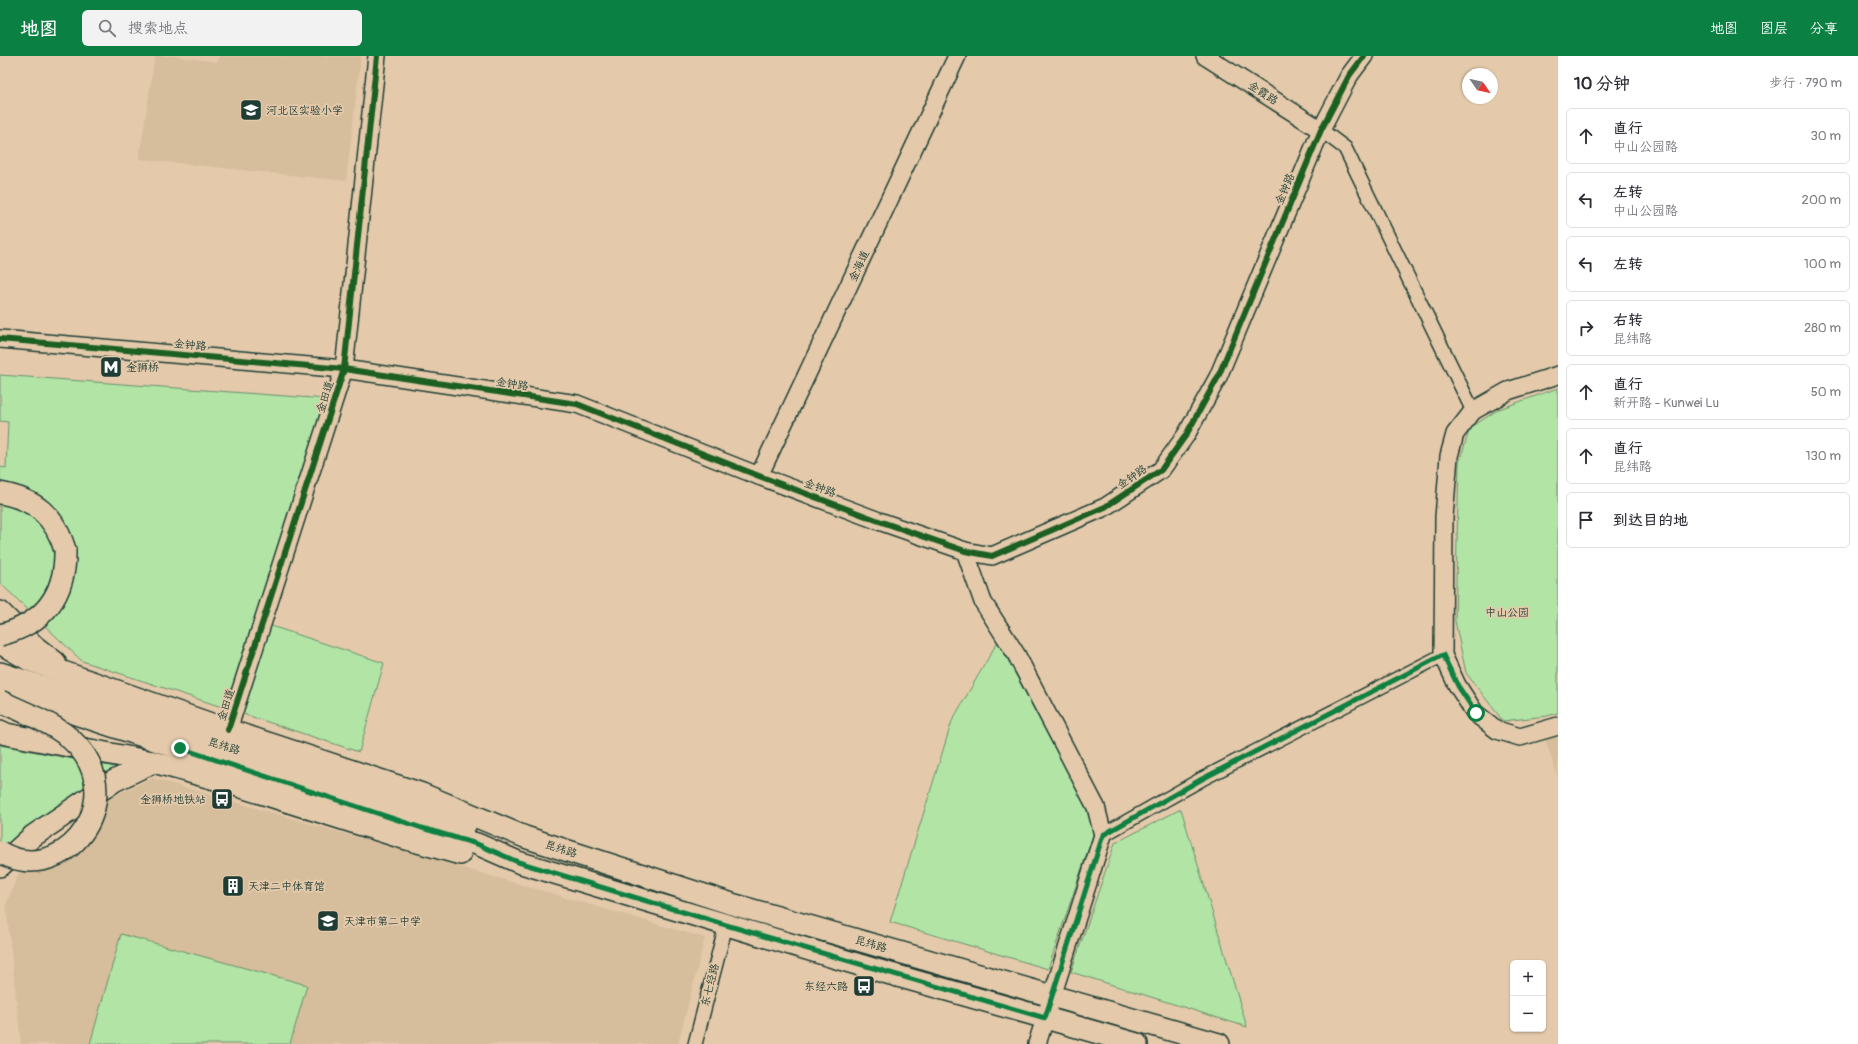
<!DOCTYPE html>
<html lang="zh">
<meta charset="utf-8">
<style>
body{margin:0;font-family:Pangolin,"LXGW WenKai TC",sans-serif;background:#f2f2f3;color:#2b2b33}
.controls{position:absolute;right:12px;bottom:12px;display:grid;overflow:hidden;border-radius:6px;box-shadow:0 1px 3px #0004}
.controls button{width:36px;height:36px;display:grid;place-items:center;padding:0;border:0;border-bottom:1px solid #e1e1e2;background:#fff;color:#2b2b33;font:20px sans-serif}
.compass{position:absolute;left:1462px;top:12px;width:36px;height:36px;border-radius:50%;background:#fff;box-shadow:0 1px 3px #0004;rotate:124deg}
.stop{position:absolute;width:12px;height:12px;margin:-9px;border:3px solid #0b8043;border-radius:50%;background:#fff}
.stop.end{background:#0b8043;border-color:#fff;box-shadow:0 1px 4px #0008}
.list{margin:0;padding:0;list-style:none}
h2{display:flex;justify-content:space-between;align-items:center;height:52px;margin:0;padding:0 16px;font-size:17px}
h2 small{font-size:13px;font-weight:400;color:#7c7c81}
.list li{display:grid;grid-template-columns:26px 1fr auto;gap:12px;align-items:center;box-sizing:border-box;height:56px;margin:0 8px 8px;padding:0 8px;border:1px solid #e1e1e2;border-radius:6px}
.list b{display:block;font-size:15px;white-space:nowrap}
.list p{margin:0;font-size:13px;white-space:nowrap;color:#7c7c81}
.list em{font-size:13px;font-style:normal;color:#7c7c81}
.icon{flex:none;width:22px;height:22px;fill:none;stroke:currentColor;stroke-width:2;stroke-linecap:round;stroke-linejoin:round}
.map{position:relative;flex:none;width:1558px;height:988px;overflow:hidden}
header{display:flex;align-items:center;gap:24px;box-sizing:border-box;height:56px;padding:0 20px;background:#0b8043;color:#fff}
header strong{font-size:19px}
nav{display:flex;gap:22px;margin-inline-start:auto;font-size:14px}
.search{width:280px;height:36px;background:#f2f2f3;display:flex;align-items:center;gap:10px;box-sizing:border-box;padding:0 14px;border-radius:6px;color:#7c7c81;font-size:15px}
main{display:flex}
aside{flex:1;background:#fff}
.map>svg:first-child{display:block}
.built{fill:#d6bd9b}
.green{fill:#b1e4a5;stroke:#68906c}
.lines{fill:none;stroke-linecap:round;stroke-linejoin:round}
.minor-casing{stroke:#1f3d34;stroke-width:16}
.tertiary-casing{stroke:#1f3d34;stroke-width:20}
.primary-casing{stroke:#1f3d34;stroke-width:24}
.minor{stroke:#e4caab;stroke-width:13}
.tertiary{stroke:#e4caab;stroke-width:17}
.primary{stroke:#e4caab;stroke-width:21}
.primary-bridge-casing{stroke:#1f3d34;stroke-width:24;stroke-linecap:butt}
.primary-bridge{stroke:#e4caab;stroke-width:21}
.cycleway-casing{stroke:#e4caab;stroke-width:8}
.cycleway{stroke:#1b5e20;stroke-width:6}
.route{stroke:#0b8043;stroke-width:5}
.labels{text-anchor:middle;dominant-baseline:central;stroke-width:3.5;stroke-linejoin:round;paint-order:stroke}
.street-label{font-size:11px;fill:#1f3d34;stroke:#e4caab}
.poi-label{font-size:11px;fill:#1f3d34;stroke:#e4caab;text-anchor:start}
.park-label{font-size:11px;fill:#26453a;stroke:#e4caab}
</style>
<header>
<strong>地图</strong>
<div class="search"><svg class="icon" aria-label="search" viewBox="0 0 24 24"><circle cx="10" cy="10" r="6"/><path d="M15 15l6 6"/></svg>搜索地点</div>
<nav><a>地图</a><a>图层</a><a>分享</a></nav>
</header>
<main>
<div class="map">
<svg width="1558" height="988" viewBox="0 0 1558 988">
<rect width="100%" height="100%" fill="#e4caab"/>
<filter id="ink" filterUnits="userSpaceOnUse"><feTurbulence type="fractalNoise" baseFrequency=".025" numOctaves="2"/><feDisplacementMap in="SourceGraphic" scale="8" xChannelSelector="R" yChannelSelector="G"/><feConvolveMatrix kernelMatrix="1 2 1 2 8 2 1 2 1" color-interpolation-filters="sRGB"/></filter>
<g filter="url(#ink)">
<!-- built -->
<g class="built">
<polygon points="155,0 171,0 218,6 219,0 361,0 346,125 139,103"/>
<polygon points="1558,666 1558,721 1541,672"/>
<polygon points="152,722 705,882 678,988 21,988 6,848 18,819 64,781 107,743"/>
</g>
<!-- green -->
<g class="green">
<polygon points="0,319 326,343 256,565 384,607 359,696 82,605 0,527 0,411 6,412 8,366 0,365"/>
<polygon points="1558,332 1558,657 1547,660 1503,665 1466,617 1455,565 1459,407 1470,372 1499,353"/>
<polygon points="998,585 1085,749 1094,776 1048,913 890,866 952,665"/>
<polygon points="0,689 120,712 48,758 0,795"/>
<polygon points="1181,753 1247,971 1071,916 1115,787"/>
<polygon points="121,878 307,929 290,988 90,988"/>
</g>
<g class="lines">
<!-- minor casing -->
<g class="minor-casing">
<g id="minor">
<polyline points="1321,74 1345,92 1473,355"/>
<polyline points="1103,779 1202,723 1443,599"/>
<polyline points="695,988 726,869"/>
</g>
</g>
<!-- tertiary casing -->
<g class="tertiary-casing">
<g id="tertiary">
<polyline points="1205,0 1321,74"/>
<polyline points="0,283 344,313 577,348 759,420 879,465 965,495 992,500 1105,451 1161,414 1186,379 1218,321 1321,74 1349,20 1364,0"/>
<polyline points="1558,319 1508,335 1473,355 1455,378 1449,400 1444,461 1443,599 1457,629 1475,657 1497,674 1520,681 1558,670"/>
<polyline points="759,420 957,0"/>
<polyline points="965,495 983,546 1016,598 1096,751 1103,779 1037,988"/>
<polyline points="228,674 344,313 377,0"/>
</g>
</g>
<!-- primary casing -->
<g class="primary-casing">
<g id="primary">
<path d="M0,437C35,443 55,460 65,494"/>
<polyline points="0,556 34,590 55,606"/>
<polyline points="0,587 29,604 228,674 422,738 525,781 732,848 1219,988"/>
<polyline points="0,617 466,768"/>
<polyline points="0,633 422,772 477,788 518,806 873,913 1137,988"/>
<polyline points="0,675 6,678 153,706 229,727 403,782 460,798"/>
<polyline points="0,810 33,780 114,725 153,706"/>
</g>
</g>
<!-- minor -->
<use href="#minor" class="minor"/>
<!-- tertiary -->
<use href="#tertiary" class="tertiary"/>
<!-- primary -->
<use href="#primary" class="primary"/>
<!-- primary-bridge casing -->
<g class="primary-bridge-casing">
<g id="primary-bridge">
<path d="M0,579C44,568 66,539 65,494"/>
<path d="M0,645C29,659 65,670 84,698C123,755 59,831 0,796"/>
</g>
</g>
<!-- primary-bridge -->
<use href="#primary-bridge" class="primary-bridge"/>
<!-- cycleway casing -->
<g class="cycleway-casing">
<g id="cycleway">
<polyline points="0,283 344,313 577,348 759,420 879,465 965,495 992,500 1105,451 1161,414 1186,379 1218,321 1321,74 1349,20 1364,0"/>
<polyline points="228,674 344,313 377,0"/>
</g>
</g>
<!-- cycleway -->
<use href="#cycleway" class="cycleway"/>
</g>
</g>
<g class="lines" filter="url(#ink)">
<!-- route -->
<polyline class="route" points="180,692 422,772 477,788 518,806 726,869 1045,962 1103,779 1202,723 1443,599 1458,630 1476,657"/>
</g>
<!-- icons -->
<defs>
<g id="school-square" transform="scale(1.15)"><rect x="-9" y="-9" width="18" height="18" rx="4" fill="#1f3d34" stroke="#e4caab"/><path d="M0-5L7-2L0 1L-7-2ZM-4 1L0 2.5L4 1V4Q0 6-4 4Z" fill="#fff"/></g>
<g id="metro-square" transform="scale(1.15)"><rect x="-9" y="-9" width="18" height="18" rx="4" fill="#1f3d34" stroke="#e4caab"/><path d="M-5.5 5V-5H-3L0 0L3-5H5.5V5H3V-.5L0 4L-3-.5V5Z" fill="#fff"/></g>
<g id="bus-square" transform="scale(1.15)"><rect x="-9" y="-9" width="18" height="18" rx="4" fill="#1f3d34" stroke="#e4caab"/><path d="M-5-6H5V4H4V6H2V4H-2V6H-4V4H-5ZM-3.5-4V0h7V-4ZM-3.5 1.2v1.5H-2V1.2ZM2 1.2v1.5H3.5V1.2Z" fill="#fff"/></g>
<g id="building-square" transform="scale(1.15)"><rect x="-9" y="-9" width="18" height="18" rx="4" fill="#1f3d34" stroke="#e4caab"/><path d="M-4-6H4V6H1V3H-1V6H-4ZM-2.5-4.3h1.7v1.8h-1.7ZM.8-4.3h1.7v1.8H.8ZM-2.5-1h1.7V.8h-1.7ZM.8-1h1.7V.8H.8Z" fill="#fff"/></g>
</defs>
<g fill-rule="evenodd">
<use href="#school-square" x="251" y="54"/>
<use href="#metro-square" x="111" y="311"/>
<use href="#bus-square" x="222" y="743"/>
<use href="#building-square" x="233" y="830"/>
<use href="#school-square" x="328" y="865"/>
<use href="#bus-square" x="864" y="930"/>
</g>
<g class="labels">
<!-- street labels -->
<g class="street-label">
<text transform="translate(1263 37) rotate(33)">金霞路</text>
<text transform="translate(1285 133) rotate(-67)">金钟路</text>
<text transform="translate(859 210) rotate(-65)">金海道</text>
<text transform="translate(190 289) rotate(5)">金钟路</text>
<text transform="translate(512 328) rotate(9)">金钟路</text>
<text transform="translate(325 341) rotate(-72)">金田道</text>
<text transform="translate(1132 421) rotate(-34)">金钟路</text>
<text transform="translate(820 432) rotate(20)">金钟路</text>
<text transform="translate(226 649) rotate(-72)">金田道</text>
<text transform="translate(224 690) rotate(18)">昆纬路</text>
<text transform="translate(561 793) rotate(18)">昆纬路</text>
<text transform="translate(871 888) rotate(16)">昆纬路</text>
<text transform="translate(710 929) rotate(-76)">东七经路</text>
</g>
<!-- poi labels -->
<g class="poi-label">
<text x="266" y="54">河北区实验小学</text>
<text x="126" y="311">金狮桥</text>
<text x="206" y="743" text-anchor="end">金狮桥地铁站</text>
<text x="248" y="830">天津二中体育馆</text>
<text x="344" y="865">天津市第二中学</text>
<text x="848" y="930" text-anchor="end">东经六路</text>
</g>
<!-- park labels -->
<g class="park-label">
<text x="1507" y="556">中山公园</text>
</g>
</g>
</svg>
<div class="controls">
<button>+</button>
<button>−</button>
</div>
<svg class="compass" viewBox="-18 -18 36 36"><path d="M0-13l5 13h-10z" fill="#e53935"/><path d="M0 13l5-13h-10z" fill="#7c7c81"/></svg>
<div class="stop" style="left:1476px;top:657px"></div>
<div class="stop end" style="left:180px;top:692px"></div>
</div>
<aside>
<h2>10 分钟<small>步行 · 790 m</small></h2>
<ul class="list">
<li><svg class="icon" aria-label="ahead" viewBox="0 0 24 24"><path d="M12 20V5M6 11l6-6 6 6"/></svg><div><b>直行</b><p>中山公园路</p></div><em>30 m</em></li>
<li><svg class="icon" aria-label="left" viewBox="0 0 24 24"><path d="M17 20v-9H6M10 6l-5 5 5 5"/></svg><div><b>左转</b><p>中山公园路</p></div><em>200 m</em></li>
<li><svg class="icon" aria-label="left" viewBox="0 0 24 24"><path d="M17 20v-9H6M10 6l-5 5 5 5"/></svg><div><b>左转</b></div><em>100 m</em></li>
<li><svg class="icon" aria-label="right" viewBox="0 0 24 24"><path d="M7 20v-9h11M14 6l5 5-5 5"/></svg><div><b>右转</b><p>昆纬路</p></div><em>280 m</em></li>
<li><svg class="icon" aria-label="ahead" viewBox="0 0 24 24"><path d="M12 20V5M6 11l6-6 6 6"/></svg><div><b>直行</b><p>新开路 - Kunwei Lu</p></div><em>50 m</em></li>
<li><svg class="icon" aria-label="ahead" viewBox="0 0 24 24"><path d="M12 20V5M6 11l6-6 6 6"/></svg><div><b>直行</b><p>昆纬路</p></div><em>130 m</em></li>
<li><svg class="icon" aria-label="arrive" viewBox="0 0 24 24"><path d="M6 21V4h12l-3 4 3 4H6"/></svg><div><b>到达目的地</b></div></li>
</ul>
</aside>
</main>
